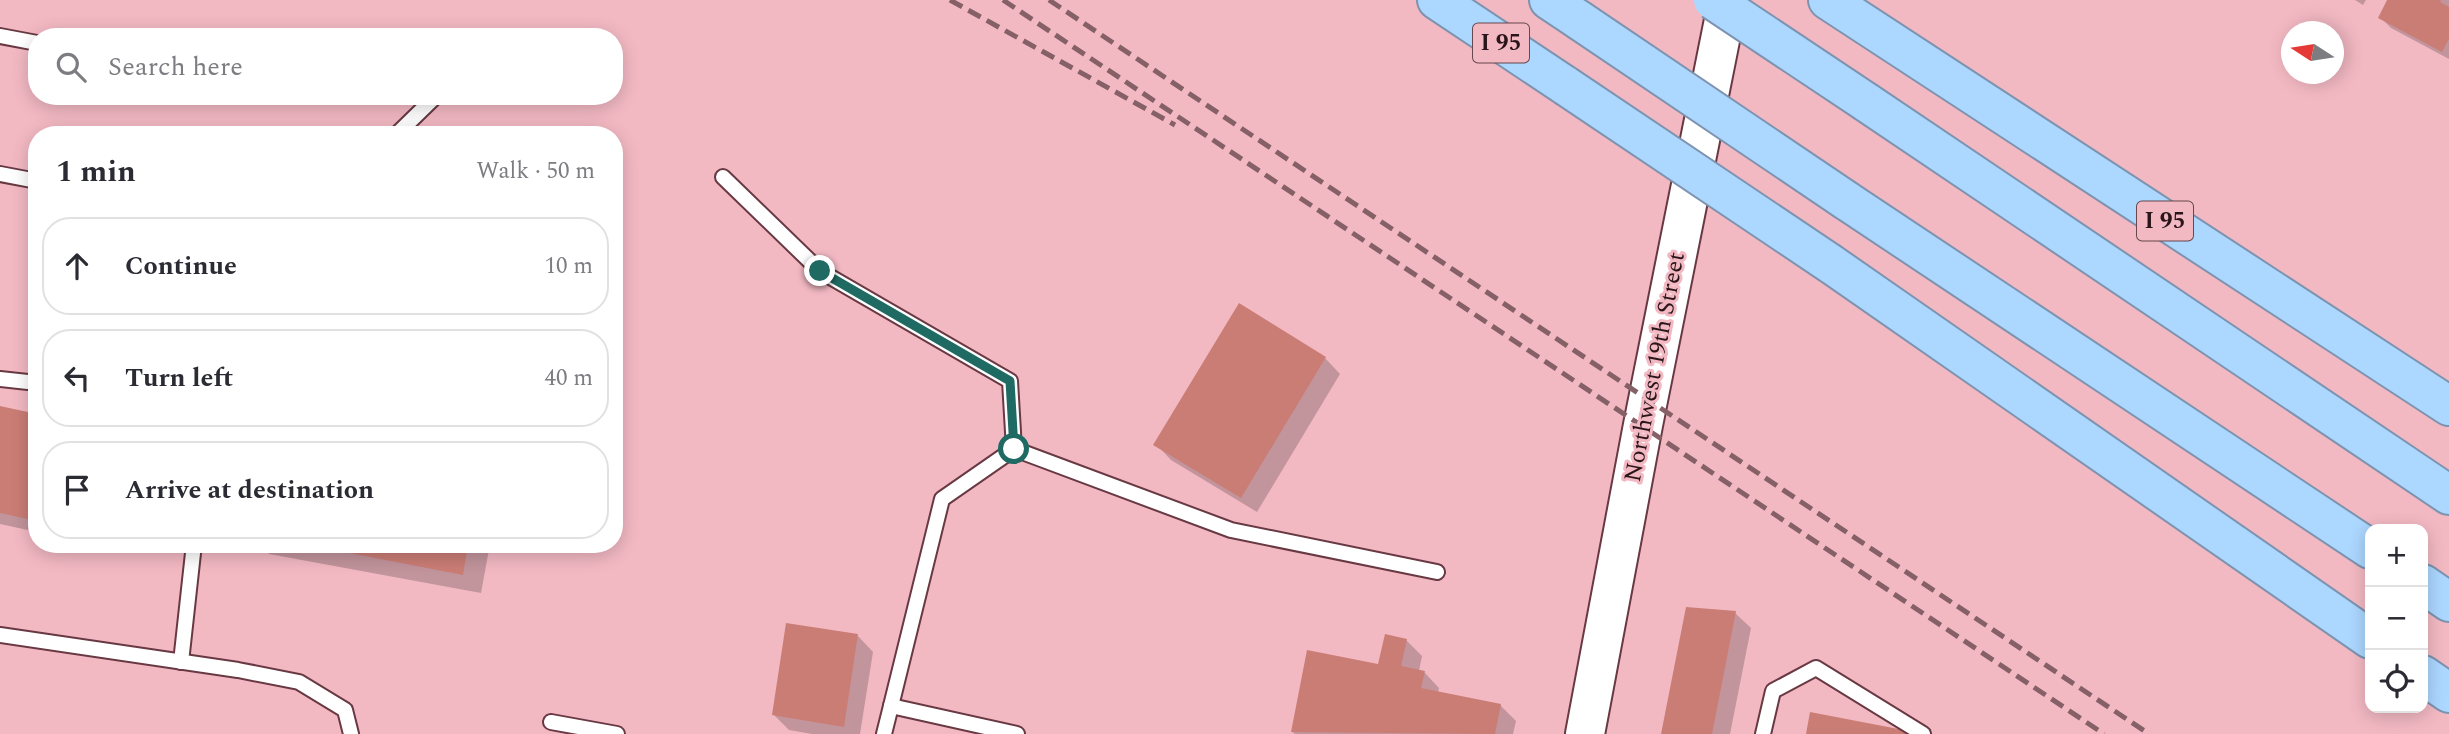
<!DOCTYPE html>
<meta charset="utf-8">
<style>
body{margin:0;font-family:Spectral,serif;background:#f2f2f3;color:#2b2b33}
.controls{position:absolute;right:21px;bottom:21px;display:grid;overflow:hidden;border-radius:14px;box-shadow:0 4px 18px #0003}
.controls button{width:63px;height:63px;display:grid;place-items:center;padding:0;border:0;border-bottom:2px solid #e1e1e2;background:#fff;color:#2b2b33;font:35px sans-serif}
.compass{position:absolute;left:2281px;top:21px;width:63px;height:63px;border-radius:50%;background:#fff;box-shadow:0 4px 18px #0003;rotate:282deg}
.stop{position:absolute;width:21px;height:21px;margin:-16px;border:5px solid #206a64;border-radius:50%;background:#fff}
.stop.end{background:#206a64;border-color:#fff;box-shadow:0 2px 7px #0008}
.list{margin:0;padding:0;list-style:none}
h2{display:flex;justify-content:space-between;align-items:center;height:91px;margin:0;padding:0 28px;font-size:30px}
h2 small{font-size:23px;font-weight:400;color:#7c7c81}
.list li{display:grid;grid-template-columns:46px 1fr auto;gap:21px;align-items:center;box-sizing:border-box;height:98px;margin:0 14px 14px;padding:0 14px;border:2px solid #e1e1e2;border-radius:28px}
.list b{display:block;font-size:26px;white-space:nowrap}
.list em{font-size:23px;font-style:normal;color:#7c7c81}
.icon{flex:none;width:38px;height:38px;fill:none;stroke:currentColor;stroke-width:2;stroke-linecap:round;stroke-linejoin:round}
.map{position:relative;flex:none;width:2449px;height:734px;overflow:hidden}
.search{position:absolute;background:#fff;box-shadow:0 4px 18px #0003;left:28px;top:28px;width:595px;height:77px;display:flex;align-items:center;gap:18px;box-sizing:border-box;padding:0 24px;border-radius:28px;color:#7c7c81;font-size:26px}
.panel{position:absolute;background:#fff;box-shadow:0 4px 18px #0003;left:28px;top:126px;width:595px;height:427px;border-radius:28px}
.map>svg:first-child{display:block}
.shadow{fill:#0003}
.building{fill:#ca7d75}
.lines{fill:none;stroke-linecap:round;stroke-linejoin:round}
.lane-casing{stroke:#683943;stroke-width:18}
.secondary-casing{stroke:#683943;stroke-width:42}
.highway-casing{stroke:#7e93af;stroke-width:42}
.lane{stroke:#fff;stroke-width:14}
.secondary{stroke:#fff;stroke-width:38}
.highway{stroke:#acd7ff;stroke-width:38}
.rail{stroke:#866067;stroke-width:5;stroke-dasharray:14 7;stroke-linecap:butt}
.highway-bridge-casing{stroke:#7e93af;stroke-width:42;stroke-linecap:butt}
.highway-bridge{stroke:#acd7ff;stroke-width:38}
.route{stroke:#206a64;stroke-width:9}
.labels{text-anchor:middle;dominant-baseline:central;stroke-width:6;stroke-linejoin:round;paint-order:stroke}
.shield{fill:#f3b9c3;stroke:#66474d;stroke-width:2}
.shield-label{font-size:23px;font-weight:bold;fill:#2a161a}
.street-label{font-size:24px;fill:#2a161a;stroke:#f3b9c3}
</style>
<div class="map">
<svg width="2449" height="734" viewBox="0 0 2449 734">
<rect width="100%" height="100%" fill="#f3b9c3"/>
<!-- shadow -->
<g class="shadow">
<polygon points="2355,0 2366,0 2363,5"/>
<polygon points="2389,0 2449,0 2449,59 2391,28 2380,17"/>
<polygon points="1325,358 1340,374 1257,512 1171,460 1156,444"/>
<polygon points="0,408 37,416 37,532 0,524"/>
<polygon points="95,544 113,544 112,548"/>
<polygon points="260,544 490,544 481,593 269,554"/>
<polygon points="1735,613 1751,628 1730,734 1663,734"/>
<polygon points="858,636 873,652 860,734 812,734 789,730 774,715"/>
<polygon points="1406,640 1422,656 1419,671 1424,672 1439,688 1438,693 1500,705 1516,721 1513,734 1295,734 1292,732 1380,666"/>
</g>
<!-- building -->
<g class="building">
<polygon points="2387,0 2441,0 2440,2 2449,7 2449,39 2442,52 2378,18"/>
<polygon points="1239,303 1326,357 1241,498 1153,445"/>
<polygon points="0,406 37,414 37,521 0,513"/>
<polygon points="303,544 468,544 463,575"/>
<polygon points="1686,607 1736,611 1712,734 1661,734"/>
<polygon points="786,623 858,634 844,727 772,715"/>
<polygon points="1385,634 1407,639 1401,666 1425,671 1421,688 1501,704 1495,734 1291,732 1307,650 1378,664"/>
<polygon points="1810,712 1914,732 1914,734 1806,734"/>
</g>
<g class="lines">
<!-- lane casing -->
<g class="lane-casing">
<g id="lane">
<polyline points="0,36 37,43"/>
<polyline points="396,135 436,96"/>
<polyline points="0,174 37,181"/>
<polyline points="723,177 820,271 1010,381 1014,449"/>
<polyline points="0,379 37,383"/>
<polyline points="0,635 238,670 299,682 345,710 351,734"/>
<polyline points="181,662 194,544"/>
<polyline points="891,706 942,499 1014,449 1231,530 1437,572"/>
<polyline points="551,722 617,734"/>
<polyline points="884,734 891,706 1017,734"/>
<polyline points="1763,734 1773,691 1816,668 1923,734"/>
</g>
</g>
<!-- secondary casing -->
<g class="secondary-casing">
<polyline id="secondary" points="1585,734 1643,425 1728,0"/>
</g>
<!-- highway casing -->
<g class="highway-casing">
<g id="highway">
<polyline points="1437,0 1566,86"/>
<polyline points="1549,0 1579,20"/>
<polyline points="1828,0 2449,406"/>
<polyline points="1866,102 2449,495"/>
<polyline points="1847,201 2370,549"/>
<polyline points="1831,264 2370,639"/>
<polyline points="2423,584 2449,602"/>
<polyline points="2423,675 2449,693"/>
</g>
</g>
<!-- lane -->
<use href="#lane" class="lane"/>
<!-- secondary -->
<use href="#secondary" class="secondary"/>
<!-- highway -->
<use href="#highway" class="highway"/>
<!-- rail -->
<g class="rail">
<polyline points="950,0 1175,125"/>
<polyline points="1003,0 2104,734"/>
<polyline points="1049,0 2149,734"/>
</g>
<!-- highway-bridge casing -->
<g class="highway-bridge-casing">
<g id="highway-bridge">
<polyline points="1713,0 1866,102"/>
<polyline points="1579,20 1847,201"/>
<polyline points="1566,86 1831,264"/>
</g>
</g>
<!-- highway-bridge -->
<use href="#highway-bridge" class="highway-bridge"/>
</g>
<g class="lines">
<!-- route -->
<polyline class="route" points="820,271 1010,381 1014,449"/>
</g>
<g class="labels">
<!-- shield labels -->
<g class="shield">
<rect x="1473" y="23.5" width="56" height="39" rx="5"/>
<rect x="2137" y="201.5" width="56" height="39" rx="5"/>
</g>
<g class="shield-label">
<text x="1501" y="43">I 95</text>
<text x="2165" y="221">I 95</text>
</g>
<!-- street labels -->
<g class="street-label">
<text transform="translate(1655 367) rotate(-79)">Northwest 19th Street</text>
</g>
</g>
</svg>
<div class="controls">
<button>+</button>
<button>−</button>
<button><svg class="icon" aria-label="locate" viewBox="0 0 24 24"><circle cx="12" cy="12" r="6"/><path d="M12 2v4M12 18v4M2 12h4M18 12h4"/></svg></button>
</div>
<svg class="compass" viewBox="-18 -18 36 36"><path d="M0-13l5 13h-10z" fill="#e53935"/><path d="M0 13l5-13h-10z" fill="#7c7c81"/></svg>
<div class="stop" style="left:1014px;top:449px"></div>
<div class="stop end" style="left:820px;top:271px"></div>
<div class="search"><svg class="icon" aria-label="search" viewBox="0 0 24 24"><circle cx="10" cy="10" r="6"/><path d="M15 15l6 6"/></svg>Search here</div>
<section class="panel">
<h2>1 min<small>Walk · 50 m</small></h2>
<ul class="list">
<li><svg class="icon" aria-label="ahead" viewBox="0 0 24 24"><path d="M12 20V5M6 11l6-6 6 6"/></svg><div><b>Continue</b></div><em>10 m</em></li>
<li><svg class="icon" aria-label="left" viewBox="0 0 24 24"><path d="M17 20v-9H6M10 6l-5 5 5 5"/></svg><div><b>Turn left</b></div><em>40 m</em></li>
<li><svg class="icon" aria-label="arrive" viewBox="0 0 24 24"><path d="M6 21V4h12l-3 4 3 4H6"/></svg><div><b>Arrive at destination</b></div></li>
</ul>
</section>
</div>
